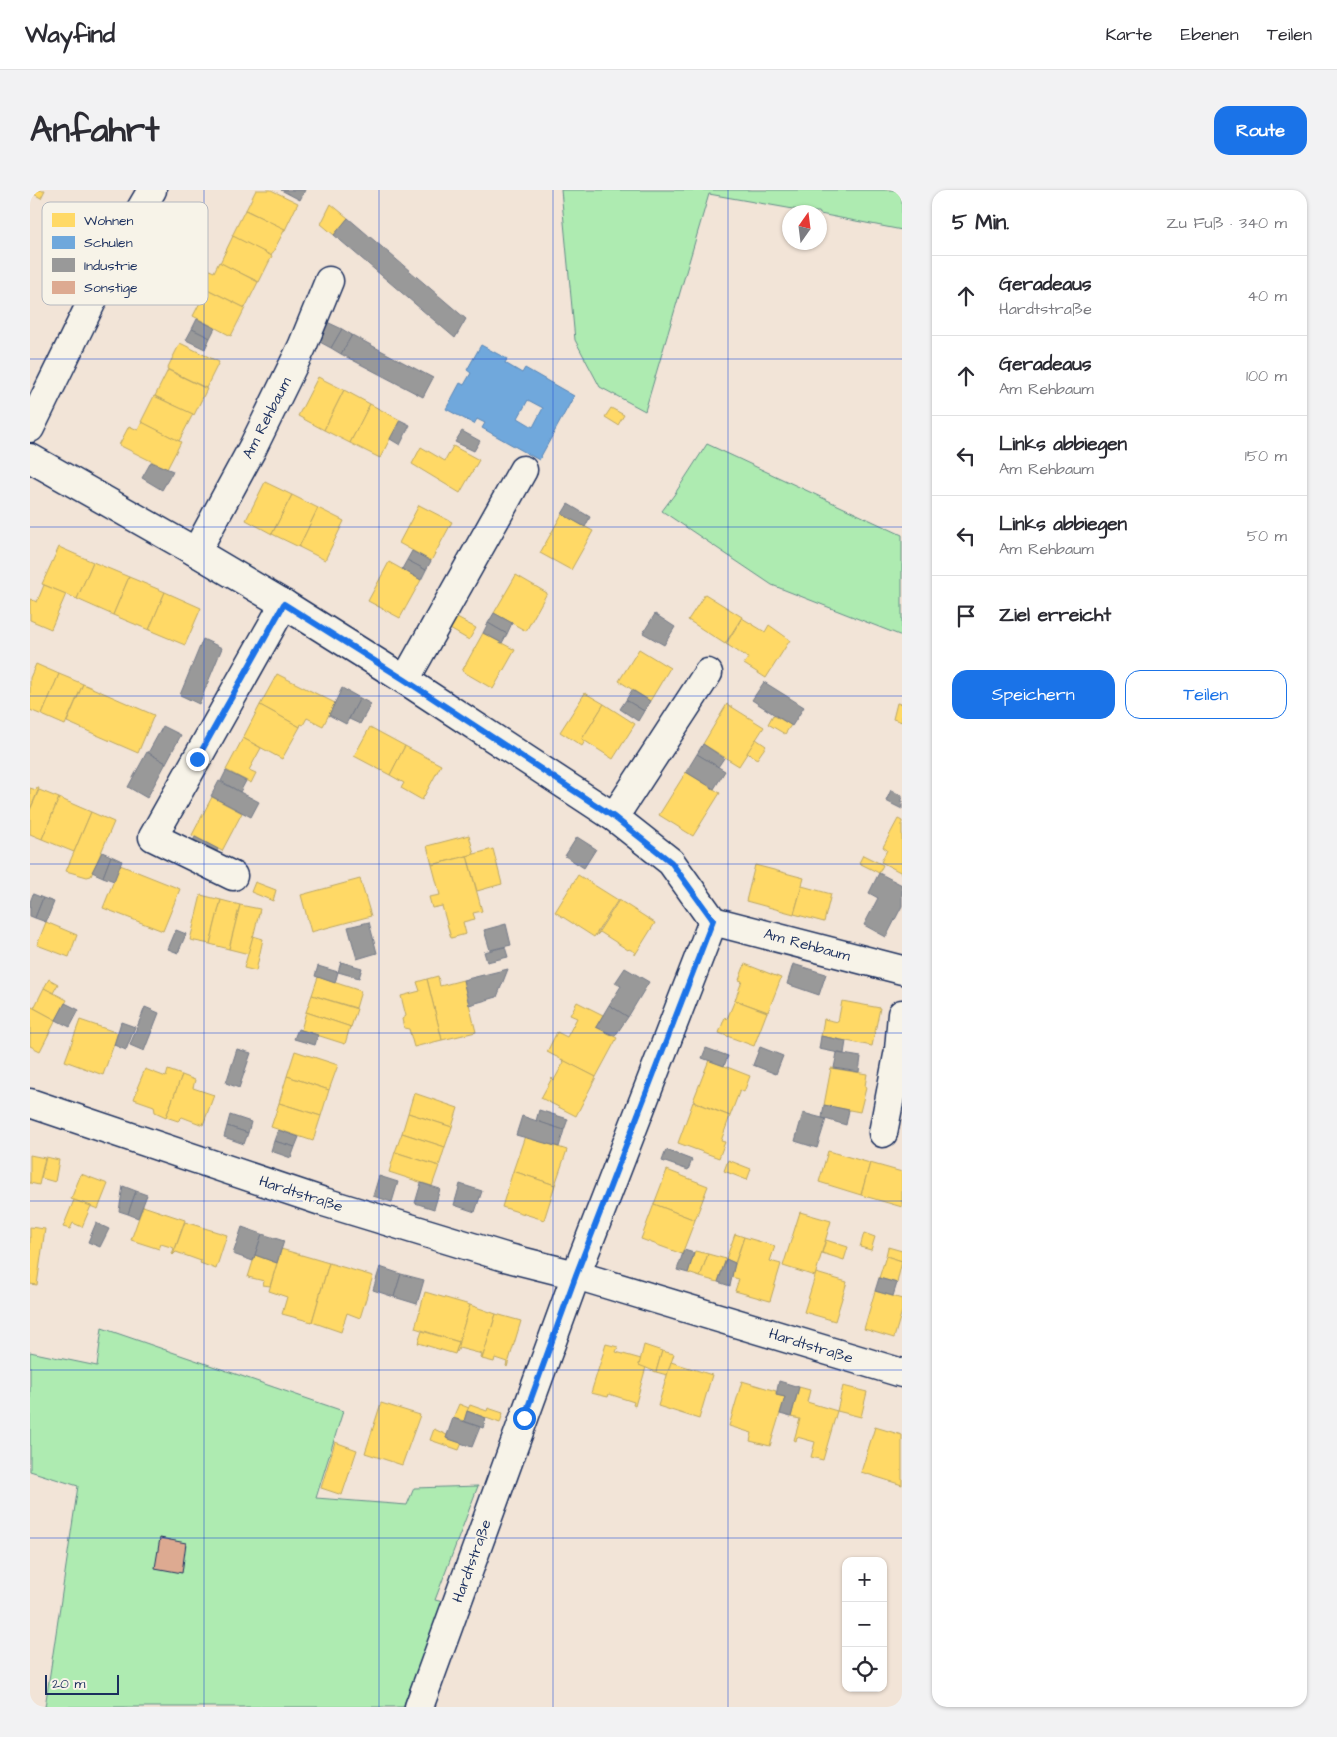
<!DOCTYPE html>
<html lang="de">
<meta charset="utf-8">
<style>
body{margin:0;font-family:"Architects Daughter",sans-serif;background:#f2f2f3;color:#2b2b33}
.controls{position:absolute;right:15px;bottom:15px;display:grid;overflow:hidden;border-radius:10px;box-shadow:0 1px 4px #0004}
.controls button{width:45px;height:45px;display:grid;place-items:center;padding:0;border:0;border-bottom:1px solid #e1e1e2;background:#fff;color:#2b2b33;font:25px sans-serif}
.compass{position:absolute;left:752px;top:15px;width:45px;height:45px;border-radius:50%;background:#fff;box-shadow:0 1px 4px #0004;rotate:14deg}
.scale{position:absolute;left:15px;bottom:12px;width:74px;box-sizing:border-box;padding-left:5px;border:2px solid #1b2f5e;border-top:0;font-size:14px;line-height:18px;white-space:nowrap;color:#1b2f5e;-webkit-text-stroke:4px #f7f3e8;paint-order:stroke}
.stop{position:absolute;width:15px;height:15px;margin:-11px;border:4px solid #1a73e8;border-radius:50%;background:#fff}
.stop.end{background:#1a73e8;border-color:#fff;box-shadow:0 1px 5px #0008}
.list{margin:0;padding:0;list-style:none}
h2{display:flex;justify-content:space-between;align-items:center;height:65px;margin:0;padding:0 20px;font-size:21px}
h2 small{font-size:16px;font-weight:400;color:#7c7c81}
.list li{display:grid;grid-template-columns:32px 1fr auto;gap:15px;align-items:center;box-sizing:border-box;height:80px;padding:0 20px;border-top:1px solid #e1e1e2}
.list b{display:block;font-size:19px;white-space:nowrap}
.list p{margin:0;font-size:16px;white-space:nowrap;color:#7c7c81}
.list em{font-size:16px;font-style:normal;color:#7c7c81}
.actions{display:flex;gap:10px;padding:15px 20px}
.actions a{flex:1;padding:11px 0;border:1px solid #1a73e8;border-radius:15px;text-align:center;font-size:18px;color:#1a73e8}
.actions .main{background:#1a73e8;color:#fff}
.icon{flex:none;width:28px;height:28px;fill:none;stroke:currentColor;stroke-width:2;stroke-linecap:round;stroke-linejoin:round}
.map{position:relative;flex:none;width:872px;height:1517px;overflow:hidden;border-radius:15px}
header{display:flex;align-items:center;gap:30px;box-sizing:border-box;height:70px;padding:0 25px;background:#fff;border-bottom:1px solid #e1e1e2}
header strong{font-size:24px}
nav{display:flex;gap:28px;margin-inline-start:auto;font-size:18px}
.intro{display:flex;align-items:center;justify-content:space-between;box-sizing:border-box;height:120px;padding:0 30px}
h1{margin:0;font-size:35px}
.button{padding:12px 22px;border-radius:15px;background:#1a73e8;color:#fff;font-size:18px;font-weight:700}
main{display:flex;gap:30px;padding:0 30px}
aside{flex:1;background:#fff;border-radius:15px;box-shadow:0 1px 4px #0004}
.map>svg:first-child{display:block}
.green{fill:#aeebb1;stroke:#648d88}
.homes{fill:#ffd966;stroke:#bba664}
.schools{fill:#6fa8dc;stroke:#5684b6;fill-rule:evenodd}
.industry{fill:#999;stroke:#737987}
.building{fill:#ddaa91;stroke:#1b2f5e}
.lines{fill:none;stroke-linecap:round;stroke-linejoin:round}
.minor-casing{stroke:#1b2f5e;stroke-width:31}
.minor{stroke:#f7f3e8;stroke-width:28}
.route{stroke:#1a73e8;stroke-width:6}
.grid{fill:none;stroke:#1d4ed8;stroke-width:1;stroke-opacity:0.55}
.labels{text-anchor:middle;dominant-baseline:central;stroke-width:5;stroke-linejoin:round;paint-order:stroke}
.street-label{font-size:15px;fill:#1b2f5e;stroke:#f7f3e8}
.key{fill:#f7f3e8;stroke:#b5b8bf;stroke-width:1}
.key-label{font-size:14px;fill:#1b2f5e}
</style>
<header>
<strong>Wayfind</strong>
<nav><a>Karte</a><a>Ebenen</a><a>Teilen</a></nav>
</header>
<div class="intro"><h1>Anfahrt</h1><a class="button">Route</a></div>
<main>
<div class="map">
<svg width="872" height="1517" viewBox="0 0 872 1517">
<rect width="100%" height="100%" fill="#f2e4d7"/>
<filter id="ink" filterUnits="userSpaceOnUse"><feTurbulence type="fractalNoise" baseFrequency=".02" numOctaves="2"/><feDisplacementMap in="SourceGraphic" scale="10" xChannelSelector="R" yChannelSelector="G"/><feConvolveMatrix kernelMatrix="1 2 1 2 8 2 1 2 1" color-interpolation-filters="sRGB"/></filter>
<g filter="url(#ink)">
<!-- green -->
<g class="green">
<polygon points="531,0 872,0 872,40 790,24 789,22 780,22 679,4 615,221 570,197 545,150"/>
<polygon points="677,254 872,345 872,446 742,395 632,321 644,305"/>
<polygon points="72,1138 313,1221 286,1308 377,1315 384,1298 448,1296 405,1410 413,1412 373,1517 15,1517 48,1296 0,1281 0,1162 67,1176"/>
</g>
<!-- homes -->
<g class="homes">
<polygon points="0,0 15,0 11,8 0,2"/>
<polygon points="226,0 241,0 268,13 255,40 216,20"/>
<polygon points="301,14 318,28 304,45 291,34"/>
<polygon points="215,20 255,39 241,66 202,46"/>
<polygon points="203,46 242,66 229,92 190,73"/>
<polygon points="189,72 228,92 215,118 169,95 177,79 184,82"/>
<polygon points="177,99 215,118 201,146 163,126"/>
<polygon points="150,153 189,172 176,198 137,179"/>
<polygon points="138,180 177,199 164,225 125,206"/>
<polygon points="288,187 314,200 294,240 268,226"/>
<polygon points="314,200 340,214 320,253 294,240"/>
<polygon points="124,206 163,224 149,251 111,232"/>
<polygon points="340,214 370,230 350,268 320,253"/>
<polygon points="581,218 594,225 588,235 575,227"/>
<polygon points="112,232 151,252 137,279 89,255 99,236 108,240"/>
<polygon points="423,256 449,270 430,303 382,274 391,257 415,271"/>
<polygon points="235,292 262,305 242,344 216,330"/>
<polygon points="262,305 288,318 269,357 242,344"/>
<polygon points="389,315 422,332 401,371 369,353"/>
<polygon points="288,318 314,331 295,370 269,357"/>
<polygon points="532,324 563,341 541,380 510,363"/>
<polygon points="29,357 63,372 47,409 12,394"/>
<polygon points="63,372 99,387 83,425 47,409"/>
<polygon points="359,372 391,390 370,428 338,411"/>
<polygon points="486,385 517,403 496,441 464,423"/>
<polygon points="99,387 135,402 119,440 83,425"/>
<polygon points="14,395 36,404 21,439 0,430 0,409 7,412"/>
<polygon points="135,402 171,418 155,455 119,440"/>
<polygon points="675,404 712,427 695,454 658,430"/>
<polygon points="427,428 446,438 439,450 420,439"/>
<polygon points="712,428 735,442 739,435 760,450 736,488 714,474 718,468 696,454"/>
<polygon points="453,443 485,460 463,499 432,481"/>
<polygon points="609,459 640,478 620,511 589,491"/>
<polygon points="6,474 29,484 12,525 0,520 0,488"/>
<polygon points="29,484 53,494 35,535 12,525"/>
<polygon points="247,484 305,513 293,536 277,528 273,535 271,534 270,537 230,515"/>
<polygon points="53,494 124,525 108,563 37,532"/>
<polygon points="555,503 574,514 552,549 555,551 552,556 530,542"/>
<polygon points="867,513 872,514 872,532 863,529"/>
<polygon points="574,514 605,534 583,569 552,549"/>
<polygon points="697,514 734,537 709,576 673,554"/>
<polygon points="230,515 270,537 252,569 213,548"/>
<polygon points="743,525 761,535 755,544 738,534"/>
<polygon points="340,537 375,556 360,585 324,566"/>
<polygon points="213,548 231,558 219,580 226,583 221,593 196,580"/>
<polygon points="726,549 736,556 727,569 717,563"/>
<polygon points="375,556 411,575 392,610 371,598 374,593 360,585"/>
<polygon points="656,582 690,603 663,646 629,625"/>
<polygon points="0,598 6,600 7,598 9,598 0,620"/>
<polygon points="9,600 29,608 12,649 0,644 0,620"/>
<polygon points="182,607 212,623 192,661 162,645"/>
<polygon points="29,608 61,622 44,662 12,649"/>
<polygon points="61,622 84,632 67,672 61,686 57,687 36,681"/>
<polygon points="868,629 872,631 872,683 851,672 857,660 853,657"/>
<polygon points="439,645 444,664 402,675 397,656"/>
<polygon points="463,659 472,694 447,701 437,666"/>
<polygon points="833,665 853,675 849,683 829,673"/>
<polygon points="437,666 452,721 443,723 445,729 433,732 436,744 421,748 412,716 402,718 399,707 410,705 402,675"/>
<polygon points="90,675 150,699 133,741 73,718"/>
<polygon points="725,675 774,688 764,724 716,711"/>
<polygon points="548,685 588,710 564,747 525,722"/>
<polygon points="330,689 341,726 281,742 271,705"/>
<polygon points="225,692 246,700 243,711 221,702"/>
<polygon points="772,696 801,704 794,732 764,724"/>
<polygon points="171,705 191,710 180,754 160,750"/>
<polygon points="191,710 210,715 199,759 180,754"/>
<polygon points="589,710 625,733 605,765 605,762 599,759 598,760 570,742 566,746"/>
<polygon points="210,715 230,719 219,764 199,759"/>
<polygon points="16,732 47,745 39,767 7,755"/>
<polygon points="223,746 233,749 226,781 214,778"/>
<polygon points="715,774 751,788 738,822 705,810 712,791 709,790"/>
<polygon points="408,786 410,796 433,790 446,842 412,850 397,789"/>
<polygon points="288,787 331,801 326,818 282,805"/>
<polygon points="19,789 28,794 23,803 14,798"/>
<polygon points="397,789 412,850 384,857 379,839 374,838 372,829 376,826 371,806 390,801 387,792"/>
<polygon points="14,798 37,810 26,830 4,818"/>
<polygon points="282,805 327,819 321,837 276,822"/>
<polygon points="705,810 737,822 724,856 689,843 695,827 697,829"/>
<polygon points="812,811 850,818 842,856 791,846 794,829 808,832"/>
<polygon points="547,812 573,825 566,837 587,848 566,887 517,862 527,842 537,847 547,828 540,825"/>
<polygon points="0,816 26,830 10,861 0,856"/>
<polygon points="276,822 321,837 320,837 315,854 271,840"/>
<polygon points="50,830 88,843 73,885 35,871"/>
<polygon points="265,861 308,875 299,900 257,886"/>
<polygon points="531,869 566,887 546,926 511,908 522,888 524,890 534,872"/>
<polygon points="679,870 720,886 714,902 710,900 700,926 663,911"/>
<polygon points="801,878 837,884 835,896 836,898 830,922 794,915"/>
<polygon points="115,879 136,887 138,880 152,885 136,927 125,922 124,916 104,909 108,898 107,898"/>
<polygon points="152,885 165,890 163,898 184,905 173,935 152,927 148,931 136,927"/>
<polygon points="257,886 299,900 291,926 249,913"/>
<polygon points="384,903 428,918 422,937 378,923"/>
<polygon points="663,912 700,926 691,951 695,952 689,968 648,953"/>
<polygon points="249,913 291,926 283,951 241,937"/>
<polygon points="378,923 422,937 415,957 372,943"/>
<polygon points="372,943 415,957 409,976 365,962"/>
<polygon points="495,946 537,960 525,995 483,981"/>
<polygon points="798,961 840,973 831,1005 789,992"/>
<polygon points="365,962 409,976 402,996 359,982"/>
<polygon points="0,965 15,968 9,995 0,993"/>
<polygon points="16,967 29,970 25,992 11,988"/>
<polygon points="698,970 721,979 717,990 694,981"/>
<polygon points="840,973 872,982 872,1017 831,1005"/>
<polygon points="637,980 678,996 665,1030 624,1014"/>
<polygon points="483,981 525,995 514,1030 472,1017"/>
<polygon points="51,984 78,994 68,1019 41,1009"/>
<polygon points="44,1010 61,1016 52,1037 43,1033 40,1039 33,1037"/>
<polygon points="624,1014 665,1030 652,1064 611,1049"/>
<polygon points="113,1016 155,1030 143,1065 142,1064 144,1058 131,1054 129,1059 101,1050"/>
<polygon points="770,1022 801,1031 785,1086 753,1076"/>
<polygon points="155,1032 197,1045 186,1079 170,1073 171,1071 146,1062 143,1065"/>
<polygon points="0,1037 15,1039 7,1095 0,1094"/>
<polygon points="834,1043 845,1047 841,1060 830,1057"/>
<polygon points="705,1044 714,1047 705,1073 696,1069"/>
<polygon points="714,1047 745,1056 740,1071 751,1074 740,1111 705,1101 709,1089 701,1087"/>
<polygon points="796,1050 818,1057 814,1070 792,1063"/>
<polygon points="858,1057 872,1061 872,1071 856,1066"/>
<polygon points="251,1059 299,1073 282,1132 252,1124 257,1107 239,1101"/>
<polygon points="665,1061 678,1064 670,1087 658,1083"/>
<polygon points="678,1064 696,1069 688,1092 670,1087"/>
<polygon points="225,1065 247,1073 240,1096 233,1095 234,1091 218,1087"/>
<polygon points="856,1066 872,1071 867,1093 849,1088"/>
<polygon points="299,1073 343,1086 330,1128 317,1123 311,1142 282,1132"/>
<polygon points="786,1083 817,1092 805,1131 774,1122"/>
<polygon points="845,1101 872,1109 872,1121 864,1148 834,1139"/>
<polygon points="395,1102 440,1115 429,1152 385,1138"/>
<polygon points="440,1115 466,1124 452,1169 451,1168 452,1164 429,1158 427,1162 426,1161"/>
<polygon points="466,1124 491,1131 477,1177 476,1176 477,1172 465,1168 464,1172 452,1169"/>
<polygon points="392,1141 429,1152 425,1164 388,1153"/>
<polygon points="576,1154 588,1157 586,1162 611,1169 609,1175 616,1177 605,1216 603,1215 604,1212 579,1204 578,1207 561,1203"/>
<polygon points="614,1155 632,1161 626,1182 609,1175"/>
<polygon points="632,1161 644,1164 637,1185 626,1182"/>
<polygon points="641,1172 682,1185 669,1229 628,1216"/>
<polygon points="712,1191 746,1201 746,1205 755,1207 740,1256 720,1251 722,1243 699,1236"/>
<polygon points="813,1196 837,1202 831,1227 807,1221"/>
<polygon points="769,1197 780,1200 777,1212 807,1221 793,1270 781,1267 785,1252 767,1247 766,1251 764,1250 770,1229 761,1227"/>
<polygon points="351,1213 390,1225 372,1275 335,1263"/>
<polygon points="429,1214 439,1218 434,1231 423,1228"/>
<polygon points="440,1215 457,1221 458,1218 473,1223 470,1233 437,1221"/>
<polygon points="845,1237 872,1245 872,1295 831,1282"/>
<polygon points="404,1239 417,1245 416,1248 432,1253 429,1260 400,1250"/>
<polygon points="305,1252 327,1260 312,1305 291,1298"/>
</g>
<!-- schools -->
<path class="schools" d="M451,155L477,169L475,173L492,183L495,178L544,206L509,270L452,238L455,233L447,229L444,234L416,219L430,193L434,195L441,183L437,180ZM498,210L513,218L503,237L488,228Z"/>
<!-- industry -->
<g class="industry">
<polygon points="251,0 275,0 270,10"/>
<polygon points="318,28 436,129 425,148 304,45"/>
<polygon points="167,129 185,138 180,148 162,139"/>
<polygon points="297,132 312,139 301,158 288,151"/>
<polygon points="162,139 180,148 175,159 156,150"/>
<polygon points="312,139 322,145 311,164 301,158"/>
<polygon points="322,145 403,188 393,207 311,164"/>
<polygon points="370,230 380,235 370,255 360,249"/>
<polygon points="432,241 450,251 444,261 425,252"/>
<polygon points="121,272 143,281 132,300 112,288"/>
<polygon points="538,314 560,327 555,337 532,324"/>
<polygon points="382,361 401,371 396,380 377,370"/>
<polygon points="377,370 396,380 391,390 372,379"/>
<polygon points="464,423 482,433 477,444 458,433"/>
<polygon points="625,424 645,437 634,455 613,443"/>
<polygon points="458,433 477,444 472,453 453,443"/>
<polygon points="173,449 192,458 169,514 150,505"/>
<polygon points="734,492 774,517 762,536 722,510"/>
<polygon points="312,498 330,508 316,534 299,525"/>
<polygon points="602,500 620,511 614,521 596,510"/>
<polygon points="330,508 341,514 330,534 319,529"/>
<polygon points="596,510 614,521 608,531 590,519"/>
<polygon points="133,536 151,545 136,573 118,563"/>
<polygon points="673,554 694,568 688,577 667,564"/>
<polygon points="117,562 136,573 117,608 98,597"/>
<polygon points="667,564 695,581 684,599 656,582"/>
<polygon points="196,581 216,591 210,602 191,591"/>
<polygon points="189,591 229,612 221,627 181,606"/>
<polygon points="861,600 872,606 872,619 856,611"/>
<polygon points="165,647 188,659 180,675 157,663"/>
<polygon points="547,647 566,659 554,678 535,666"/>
<polygon points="72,662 81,666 73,687 62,682"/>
<polygon points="81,666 92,671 84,691 73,687"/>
<polygon points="849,683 872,695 872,716 856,747 834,735 848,708 839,703"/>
<polygon points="3,704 13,708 5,728 0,726 0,712"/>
<polygon points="13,708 24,712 16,732 5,728"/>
<polygon points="339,732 347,763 327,769 318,737"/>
<polygon points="476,734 481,755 460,760 454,740"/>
<polygon points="146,740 156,744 148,763 138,759"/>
<polygon points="475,757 478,767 457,772 454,762"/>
<polygon points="311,772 332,778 329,788 308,782"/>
<polygon points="763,774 796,784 789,805 757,794"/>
<polygon points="288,776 308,782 305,793 285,786"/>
<polygon points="595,778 619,792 598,827 579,815 591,796 585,793"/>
<polygon points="478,779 467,807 439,815 433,790"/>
<polygon points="35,813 49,820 40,837 26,830"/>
<polygon points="579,815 598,827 585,846 566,837"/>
<polygon points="115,817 129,823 114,861 100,855"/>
<polygon points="91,832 105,837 96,860 84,855"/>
<polygon points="268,839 288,845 285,855 264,849"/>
<polygon points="791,846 816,851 814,864 789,859"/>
<polygon points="730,857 753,866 746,884 723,875"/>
<polygon points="676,858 698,866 694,876 672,868"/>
<polygon points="207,859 221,863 209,898 196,893"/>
<polygon points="807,863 831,867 829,882 804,878"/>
<polygon points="794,915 819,920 816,935 792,928"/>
<polygon points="509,920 538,929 534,940 506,931"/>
<polygon points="773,923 796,929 787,958 765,951"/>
<polygon points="200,925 221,932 218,943 197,936"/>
<polygon points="492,926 534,940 529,957 486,945"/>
<polygon points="197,936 218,943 214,954 194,947"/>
<polygon points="248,940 269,947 265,957 244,951"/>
<polygon points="244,951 265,957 261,968 241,961"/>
<polygon points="636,960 662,970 658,980 632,971"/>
<polygon points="349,986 368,992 362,1012 343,1006"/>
<polygon points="391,993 410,999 404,1019 385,1013"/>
<polygon points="430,994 452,1001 445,1022 424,1015"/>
<polygon points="93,996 106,1001 98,1024 89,1021"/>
<polygon points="106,1001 117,1005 108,1028 98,1024"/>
<polygon points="66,1033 79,1039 70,1057 58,1052"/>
<polygon points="212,1037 232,1044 223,1071 203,1064"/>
<polygon points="232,1044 254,1051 247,1073 225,1065"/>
<polygon points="654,1060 664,1063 658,1083 647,1080"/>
<polygon points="696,1069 705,1073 700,1096 688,1092"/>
<polygon points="350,1077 371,1084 364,1107 343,1100"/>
<polygon points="371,1084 394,1090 387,1114 364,1107"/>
<polygon points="849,1088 867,1093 863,1106 845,1101"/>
<polygon points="749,1191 769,1197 761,1227 750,1224 755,1207 746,1205"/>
<polygon points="437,1221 456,1228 453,1238 434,1231"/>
<polygon points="423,1228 450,1237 442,1257 416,1248"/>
</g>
<!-- building -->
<polygon class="building" points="130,1348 156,1353 152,1383 125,1378"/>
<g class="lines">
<!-- minor casing -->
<g class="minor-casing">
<g id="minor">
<polyline points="0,238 87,60 122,0"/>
<polyline points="0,268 166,362 254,414 375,490 584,627 641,672 683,731 546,1085 389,1517"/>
<polyline points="166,362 223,257 272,157 299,91"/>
<polyline points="375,490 493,280"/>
<polyline points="584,627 678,483"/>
<polyline points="203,686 123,647 254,414"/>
<polyline points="683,731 872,780"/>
<polyline points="0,913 294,1012 475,1067 546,1085 872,1183"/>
<polyline points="853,943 869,860 872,824"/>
</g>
</g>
<!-- minor -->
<use href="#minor" class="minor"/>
</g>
</g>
<g class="lines" filter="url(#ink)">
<!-- route -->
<polyline class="route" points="167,569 254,414 375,490 584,627 641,672 683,730 546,1085 494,1228"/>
</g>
<!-- grid -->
<path class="grid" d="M174,0V1517M349,0V1517M523,0V1517M698,0V1517M0,169H872M0,337H872M0,506H872M0,674H872M0,843H872M0,1011H872M0,1180H872M0,1348H872"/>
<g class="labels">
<!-- street labels -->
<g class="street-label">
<text transform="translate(237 228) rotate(-63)">Am Rehbaum</text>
<text transform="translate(777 755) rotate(15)">Am Rehbaum</text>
<text transform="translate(271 1004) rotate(18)">Hardtstraße</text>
<text transform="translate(781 1156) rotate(17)">Hardtstraße</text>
<text transform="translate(442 1371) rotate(-70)">Hardtstraße</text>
</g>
</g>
<!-- legend -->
<rect x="12" y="12" width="166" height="103" rx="8" class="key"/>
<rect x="22" y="23" width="23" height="14" fill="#ffd966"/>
<rect x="22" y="46" width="23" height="13" fill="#6fa8dc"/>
<rect x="22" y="68" width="23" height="14" fill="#999"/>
<rect x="22" y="91" width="23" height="13" fill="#ddaa91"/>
<g class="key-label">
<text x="54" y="35">Wohnen</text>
<text x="54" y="57">Schulen</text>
<text x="54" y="80">Industrie</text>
<text x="54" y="102">Sonstige</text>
</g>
</svg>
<div class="controls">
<button>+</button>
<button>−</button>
<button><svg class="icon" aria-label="locate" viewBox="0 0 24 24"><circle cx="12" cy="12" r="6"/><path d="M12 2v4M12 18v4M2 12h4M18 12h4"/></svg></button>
</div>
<svg class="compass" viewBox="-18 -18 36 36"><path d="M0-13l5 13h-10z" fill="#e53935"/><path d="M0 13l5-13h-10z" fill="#7c7c81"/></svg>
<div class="scale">20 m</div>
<div class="stop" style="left:494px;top:1228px"></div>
<div class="stop end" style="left:167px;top:569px"></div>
</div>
<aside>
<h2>5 Min.<small>Zu Fuß · 340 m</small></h2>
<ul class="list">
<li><svg class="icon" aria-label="ahead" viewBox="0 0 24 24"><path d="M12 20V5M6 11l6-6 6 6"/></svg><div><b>Geradeaus</b><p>Hardtstraße</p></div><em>40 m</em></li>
<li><svg class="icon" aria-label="ahead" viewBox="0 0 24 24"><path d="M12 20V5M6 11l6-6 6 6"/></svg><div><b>Geradeaus</b><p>Am Rehbaum</p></div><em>100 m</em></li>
<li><svg class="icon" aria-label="left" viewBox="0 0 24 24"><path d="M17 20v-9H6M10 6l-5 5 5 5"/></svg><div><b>Links abbiegen</b><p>Am Rehbaum</p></div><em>150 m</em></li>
<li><svg class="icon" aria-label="left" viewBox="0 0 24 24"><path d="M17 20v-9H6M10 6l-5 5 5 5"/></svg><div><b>Links abbiegen</b><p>Am Rehbaum</p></div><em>50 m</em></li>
<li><svg class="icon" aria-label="arrive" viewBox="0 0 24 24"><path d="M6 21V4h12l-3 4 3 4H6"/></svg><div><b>Ziel erreicht</b></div></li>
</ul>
<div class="actions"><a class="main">Speichern</a><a>Teilen</a></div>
</aside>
</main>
